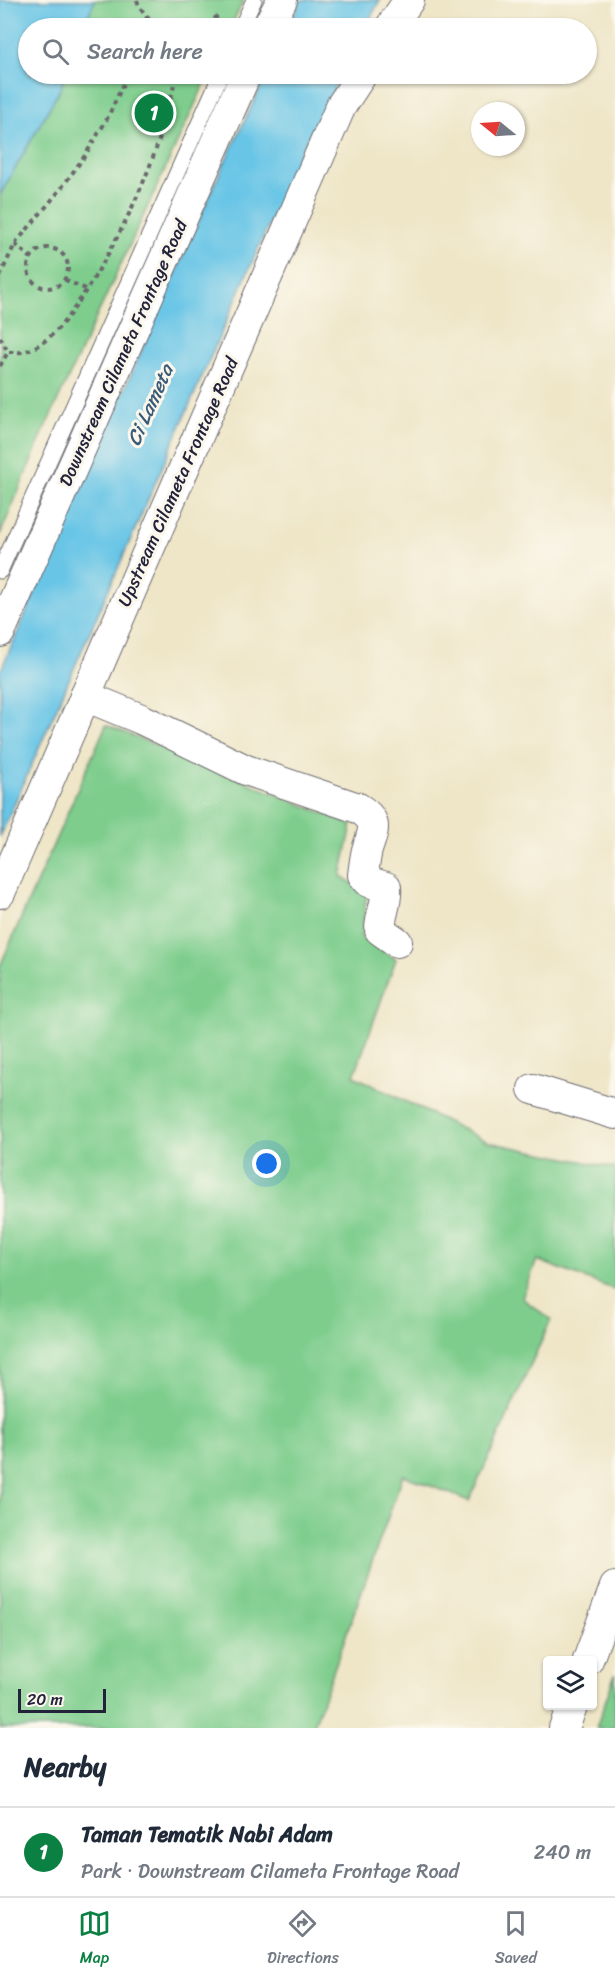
<!DOCTYPE html>
<meta charset="utf-8">
<style>
body{margin:0;font-family:Sriracha,sans-serif;background:#f2f2f3;color:#1f2937}
.controls{position:absolute;right:18px;bottom:18px;display:grid;overflow:hidden;border-radius:6px;box-shadow:0 2px 4px #0004}
.controls button{width:54px;height:54px;display:grid;place-items:center;padding:0;border:0;border-bottom:2px solid #e0e1e3;background:#fff;color:#1f2937;font:30px sans-serif}
.compass{position:absolute;left:471px;top:102px;width:54px;height:54px;border-radius:50%;background:#fff;box-shadow:0 2px 4px #0004;rotate:288deg}
.scale{position:absolute;left:18px;bottom:15px;width:88px;box-sizing:border-box;padding-left:6px;border:3px solid #22223b;border-top:0;font-size:16px;line-height:21px;white-space:nowrap;color:#22223b;-webkit-text-stroke:4px #fbf7ec;paint-order:stroke}
.you{position:absolute;left:267px;top:1164px;width:21px;height:21px;margin:-15px;border:4px solid #fff;border-radius:50%;background:#1a73e8;box-shadow:0 0 0 9px #1a73e833}
.badge{display:grid;place-items:center;width:39px;height:39px;border-radius:50%;background:#0b8043;color:#fff;font-size:20px;font-weight:700}
.pin{position:absolute;translate:-50% -50%;border:3px solid #fff;box-shadow:0 2px 6px #0006}
.list{margin:0;padding:0;list-style:none}
h2{display:flex;justify-content:space-between;align-items:center;height:78px;margin:0;padding:0 24px;font-size:26px}
h2 small{font-size:20px;font-weight:400;color:#747a83}
.list li{display:grid;grid-template-columns:39px 1fr auto;gap:18px;align-items:center;box-sizing:border-box;height:90px;padding:0 24px;border-top:2px solid #e0e1e3}
.list b{display:block;font-size:22px;white-space:nowrap}
.list p{margin:0;font-size:20px;white-space:nowrap;color:#747a83}
.list em{font-size:20px;font-style:normal;color:#747a83}
.icon{flex:none;width:33px;height:33px;fill:none;stroke:currentColor;stroke-width:2;stroke-linecap:round;stroke-linejoin:round}
.map{position:relative;flex:none;width:615px;height:1728px;overflow:hidden}
.search{position:absolute;background:#fff;box-shadow:0 2px 4px #0004;left:18px;right:18px;top:18px;height:66px;display:flex;align-items:center;gap:15px;box-sizing:border-box;padding:0 21px;border-radius:33px;color:#747a83;font-size:22px}
.sheet{height:168px;background:#fff}
nav{display:flex;justify-content:space-around;align-items:center;box-sizing:border-box;height:84px;border-top:2px solid #e0e1e3;background:#fff;font-size:16px;color:#747a83}
nav a{display:grid;justify-items:center;gap:3px}
nav .on{color:#0b8043}
.map>svg:first-child{display:block}
.green{fill:#7ecd8d;stroke:#507864;stroke-width:1.5}
.water{fill:#68c5e6;stroke:#457490;stroke-width:1.5}
.lines{fill:none;stroke-linecap:round;stroke-linejoin:round}
.lane-casing{stroke:#6a676c;stroke-width:17}
.street-casing{stroke:#6a676c;stroke-width:32}
.path{stroke:#6a676c;stroke-width:4;stroke-dasharray:4.5 4.5;stroke-linecap:butt}
.lane{stroke:#fff;stroke-width:15}
.street{stroke:#fff;stroke-width:30}
.labels{text-anchor:middle;dominant-baseline:central;stroke-width:6;stroke-linejoin:round;paint-order:stroke}
.street-label{font-size:18px;fill:#22223b;stroke:#fbf7ec}
.water-label{font-size:20px;font-style:italic;fill:#3a5b77;stroke:#fbf7ec}
</style>
<div class="map">
<svg width="615" height="1728" viewBox="0 0 615 1728">
<rect width="100%" height="100%" fill="#fbf7ec"/>
<filter id="ink" filterUnits="userSpaceOnUse"><feTurbulence type="fractalNoise" baseFrequency=".0167" numOctaves="2"/><feDisplacementMap in="SourceGraphic" scale="12" xChannelSelector="R" yChannelSelector="G"/><feConvolveMatrix kernelMatrix="1 2 1 2 8 2 1 2 1" color-interpolation-filters="sRGB"/></filter>
<filter id="wash" filterUnits="userSpaceOnUse"><feTurbulence type="fractalNoise" baseFrequency=".008" numOctaves="4" result="noise"/><feDisplacementMap in="SourceGraphic" scale="24" xChannelSelector="R" yChannelSelector="G"/><feGaussianBlur stdDeviation="1.35" result="paint"/><feColorMatrix in="noise" values="0 0 0 0 0 0 0 0 0 0 0 0 0 0 0 0 0 1.4 0 .05"/><feComposite in="paint" operator="in"/></filter>
<g filter="url(#wash)">
<rect width="100%" height="100%" fill="#efe6c8"/>
<!-- green -->
<g class="green">
<polygon points="95,0 244,0 230,28 83,28"/>
<polygon points="66,74 209,74 45,428 0,535 0,195 59,91"/>
<polygon points="106,725 352,825 341,876 367,893 361,937 396,959 354,1076 488,1142 615,1168 615,1290 537,1260 522,1298 551,1320 469,1501 403,1475 313,1728 0,1728 0,966"/>
<polygon points="615,1674 615,1728 596,1728"/>
</g>
<!-- water -->
<g class="water">
<polygon points="0,0 95,0 83,28 28,28 28,74 66,74 59,91 0,195"/>
<polygon points="301,0 380,0 365,28 288,28"/>
<polygon points="267,74 342,74 301,151 0,837 0,672 221,170"/>
</g>
</g>
<g filter="url(#ink)">
<g class="lines">
<!-- lane casing -->
<g class="lane-casing">
<g id="lane">
<polyline points="241,28 254,0"/>
<polyline points="0,571 221,74"/>
</g>
</g>
<!-- street casing -->
<g class="street-casing">
<g id="street">
<polyline points="267,28 282,0"/>
<polyline points="390,28 409,0"/>
<polyline points="0,632 246,74"/>
<path d="M85,696L141,719L246,770L358,808C380,821 373,831 367,850C365,858 364,867 363,875L369,882L386,887C388,902 380,915 380,930L397,942"/>
<polyline points="0,893 341,106 362,74"/>
<polyline points="533,1089 615,1114"/>
<polyline points="588,1660 615,1587"/>
<polyline points="564,1728 572,1706"/>
</g>
</g>
<!-- path -->
<g class="path">
<path d="M137,0C141,13 153,23 165,28"/>
<polyline points="143,28 147,17"/>
<polyline points="199,28 206,26 220,14"/>
<polyline points="15,244 31,258"/>
<circle cx="48" cy="268" r="20"/>
<polyline points="0,276 15,244 60,190 84,157 106,121 128,74"/>
<polyline points="65,280 86,289"/>
<path d="M0,337L8,352C14,352 21,353 26,351C55,341 73,310 89,286C130,220 162,150 176,74"/>
<polyline points="0,366 8,352"/>
</g>
<!-- lane -->
<use href="#lane" class="lane"/>
<!-- street -->
<use href="#street" class="street"/>
</g>
</g>
<g class="labels">
<!-- street labels -->
<g class="street-label">
<text transform="translate(123 353) rotate(-66)">Downstream Cilameta Frontage Road</text>
<text transform="translate(178 482) rotate(-66)">Upstream Cilameta Frontage Road</text>
</g>
<!-- water labels -->
<g class="water-label">
<text transform="translate(150 405) rotate(-66)">Ci Lameta</text>
</g>
</g>
</svg>
<div class="controls">
<button><svg class="icon" aria-label="layers" viewBox="0 0 24 24"><path d="M12 4l9 5-9 5-9-5zM3 14l9 5 9-5"/></svg></button>
</div>
<svg class="compass" viewBox="-18 -18 36 36"><path d="M0-13l5 13h-10z" fill="#e53935"/><path d="M0 13l5-13h-10z" fill="#747a83"/></svg>
<div class="scale">20 m</div>
<div class="you"></div>
<div class="pin badge" style="left:154px;top:113px">1</div>
<div class="search"><svg class="icon" aria-label="search" viewBox="0 0 24 24"><circle cx="10" cy="10" r="6"/><path d="M15 15l6 6"/></svg>Search here</div>
</div>
<section class="sheet">
<h2>Nearby<small></small></h2>
<ul class="list">
<li><span class="badge">1</span><div><b>Taman Tematik Nabi Adam</b><p>Park · Downstream Cilameta Frontage Road</p></div><em>240 m</em></li>
</ul>
</section>
<nav>
<a class="on"><svg class="icon" aria-label="map" viewBox="0 0 24 24"><path d="M3 6l6-2 6 2 6-2v14l-6 2-6-2-6 2zM9 4v14M15 6v14"/></svg>Map</a>
<a><svg class="icon" aria-label="directions" viewBox="0 0 24 24"><path d="M12 3l9 9-9 9-9-9zM9 14v-3h6M13 9l2 2-2 2"/></svg>Directions</a>
<a><svg class="icon" aria-label="saved" viewBox="0 0 24 24"><path d="M7 4h10v16l-5-4-5 4z"/></svg>Saved</a>
</nav>
